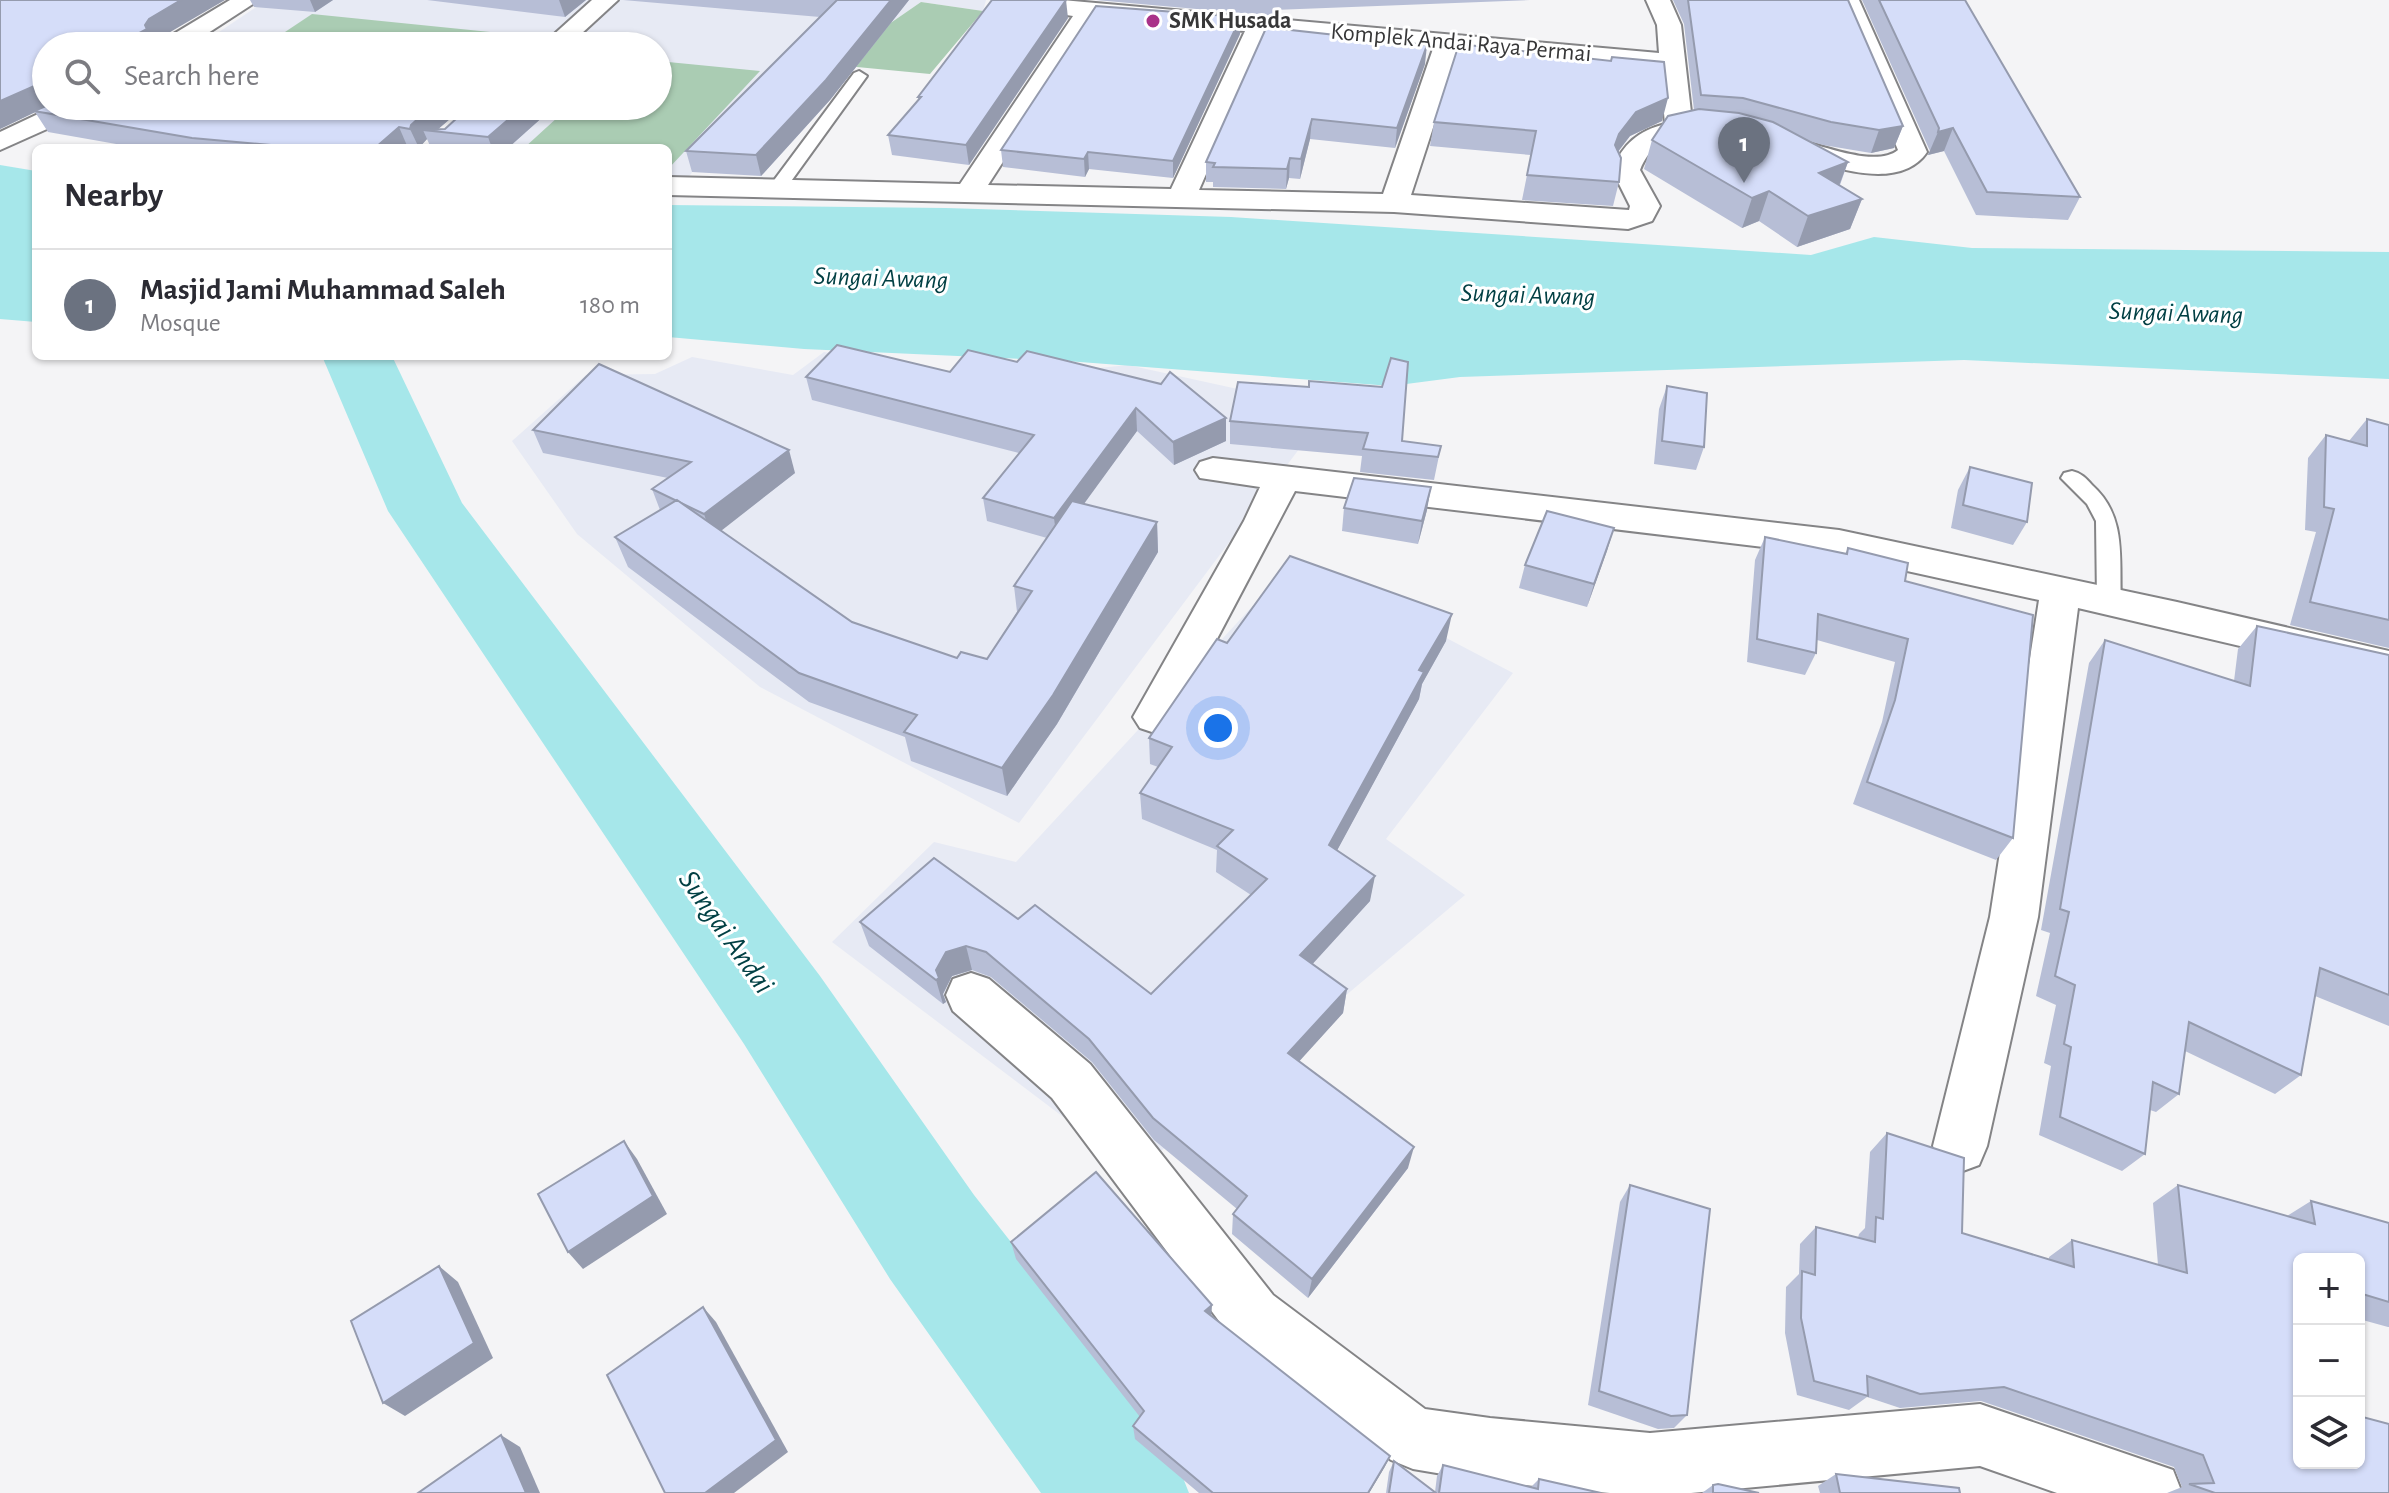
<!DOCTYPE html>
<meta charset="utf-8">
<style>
body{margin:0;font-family:"Alegreya Sans",sans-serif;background:#f7f7f7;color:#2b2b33}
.controls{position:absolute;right:24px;bottom:24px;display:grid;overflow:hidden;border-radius:12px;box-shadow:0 2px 6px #0004}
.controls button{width:72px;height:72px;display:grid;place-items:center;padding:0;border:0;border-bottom:2px solid #e1e1e2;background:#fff;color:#2b2b33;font:40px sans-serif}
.you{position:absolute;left:1218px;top:728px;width:28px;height:28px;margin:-20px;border:6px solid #fff;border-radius:50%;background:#1a73e8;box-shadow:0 0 0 12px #1a73e833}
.badge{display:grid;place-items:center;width:52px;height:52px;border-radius:50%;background:#db2777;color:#fff;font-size:26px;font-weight:700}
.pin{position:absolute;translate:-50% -66px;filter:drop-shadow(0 2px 4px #0008)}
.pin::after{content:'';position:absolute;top:42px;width:28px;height:24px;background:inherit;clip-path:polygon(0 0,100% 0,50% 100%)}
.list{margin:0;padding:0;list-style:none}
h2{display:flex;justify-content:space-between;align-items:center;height:104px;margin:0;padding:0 32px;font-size:34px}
h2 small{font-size:26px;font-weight:400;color:#7c7c81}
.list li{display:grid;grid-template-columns:52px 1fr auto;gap:24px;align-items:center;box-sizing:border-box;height:112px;padding:0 32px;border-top:2px solid #e1e1e2}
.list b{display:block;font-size:30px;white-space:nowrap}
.list p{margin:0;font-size:26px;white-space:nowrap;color:#7c7c81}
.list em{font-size:26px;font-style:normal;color:#7c7c81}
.icon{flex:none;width:44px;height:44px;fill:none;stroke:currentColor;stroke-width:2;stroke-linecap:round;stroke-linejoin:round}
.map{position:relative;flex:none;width:2389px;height:1493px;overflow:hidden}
.search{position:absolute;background:#fff;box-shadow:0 2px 6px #0004;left:32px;top:32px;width:640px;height:88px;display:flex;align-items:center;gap:20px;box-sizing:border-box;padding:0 28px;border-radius:44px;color:#7c7c81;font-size:30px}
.panel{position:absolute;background:#fff;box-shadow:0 2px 6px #0004;left:32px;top:144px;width:640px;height:216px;border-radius:12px}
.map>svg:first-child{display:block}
.built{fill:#e7eaf4}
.green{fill:#aaccb3}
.water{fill:#a6e7ea}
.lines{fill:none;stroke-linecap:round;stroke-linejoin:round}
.river{fill:#a6e7ea;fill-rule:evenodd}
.service-casing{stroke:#848486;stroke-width:4}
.minor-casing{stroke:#848486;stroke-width:4}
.tertiary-casing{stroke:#848486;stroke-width:4}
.service{fill:#fff;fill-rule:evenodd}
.minor{fill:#fff;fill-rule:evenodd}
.tertiary{fill:#fff;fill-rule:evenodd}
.wall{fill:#b7bed6}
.shaded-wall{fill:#959bae}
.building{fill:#d5ddf9;stroke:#959bae;stroke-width:2}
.poi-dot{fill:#a93289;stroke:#fff;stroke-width:3}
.labels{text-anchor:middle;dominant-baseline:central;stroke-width:6;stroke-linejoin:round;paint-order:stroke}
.far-poi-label{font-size:24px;font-weight:bold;fill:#373738;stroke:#fff;text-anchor:start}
.far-street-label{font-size:24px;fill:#373738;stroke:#fff}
.far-water-label{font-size:26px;font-style:italic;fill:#024044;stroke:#fff}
.water-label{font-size:30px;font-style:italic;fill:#024044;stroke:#fff}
</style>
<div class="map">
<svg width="2389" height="1493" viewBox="0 0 2389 1493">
<rect width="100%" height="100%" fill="#f4f4f6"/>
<!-- built -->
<g class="built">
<polygon points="267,0 986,0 983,11 921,2 892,22 784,60 677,191 668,191 668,148 424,148 458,117 337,106 658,106 658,46 198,46"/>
<polygon points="824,352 955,374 1028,375 1128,365 1329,409 1019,823 760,687 577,534 512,441 586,375 655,374 692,357 793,375"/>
<polygon points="1296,559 1513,673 1386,839 1465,895 1136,1172 832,942 934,842 1016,862"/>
</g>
<!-- green -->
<g class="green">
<polygon points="921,2 983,11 930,74 784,60 892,22"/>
<polygon points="312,14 529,36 516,46 264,46"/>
<polygon points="658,61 760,71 668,169 668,148 524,148 570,106 658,106"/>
</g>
<!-- water -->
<g class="water">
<polygon points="0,165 36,171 36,322 0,319"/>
<polygon points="668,205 946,208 1231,217 1811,255 1874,237 1972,248 2389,252 2389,379 1964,360 1460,377 1391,386 1067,361 804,349 668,337"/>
</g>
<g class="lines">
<!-- river -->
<polygon class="river" points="322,356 392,356 462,503 820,976 974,1195 1170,1445 1189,1493 1041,1493 890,1279 744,1044 388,511"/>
<!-- service casing -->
<g class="service-casing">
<g id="service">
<polygon points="859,71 867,76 784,191 772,191 769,187 772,183 854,73"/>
<path d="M2072,471C2081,473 2086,478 2092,485C2127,516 2119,558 2121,601L2117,607L2109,609L2101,607L2097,601L2096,521L2087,504L2061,478L2064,473Z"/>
</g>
</g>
<!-- minor casing -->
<g class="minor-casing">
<g id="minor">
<polygon points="592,0 618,0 568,46 541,46"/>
<path d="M1001,0H1062L1659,53L1657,25L1646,0H1670L1681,25L1692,121L1724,123L1728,129L1724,135C1688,144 1658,126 1640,170L1660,206L1652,221L1628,229L1394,212L668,195V177L960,184L1073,16L1013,7L1005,5ZM1095,19L1245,31L1171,189L988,185ZM1268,33L1434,46L1383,194L1199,190ZM1459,48L1660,69L1665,124C1638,131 1623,144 1612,170L1630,206L1629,210L1411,195Z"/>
<path d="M1835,0H1859L1927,152C1897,196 1820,162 1779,151L1775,145L1779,139L1789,137C1816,143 1875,169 1898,150Z"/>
<polygon points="1213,458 1839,530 2177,602 2389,651 2389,681 2078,608 2038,917 1987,1146 1979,1165 1960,1172 1941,1165 1933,1146 1990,917 2039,600 1839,556 1295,491 1170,728 1155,733 1140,728 1133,717 1244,521 1260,487 1200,478 1195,470 1200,462"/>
<polygon points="971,973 989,979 1090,1064 1273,1295 1425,1409 1490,1418 1650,1433 1980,1404 2173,1470 2182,1493 2057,1493 1980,1466 1691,1493 1610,1493 1490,1482 1413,1469 1391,1460 1231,1337 1052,1098 953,1011 946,995 953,979"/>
</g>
</g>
<!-- tertiary casing -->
<g class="tertiary-casing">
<g id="tertiary">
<polygon points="230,0 259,0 188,46 159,46 162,41"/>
<polygon points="55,106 89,106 85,112 0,150 0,132"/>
</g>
</g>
<!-- service -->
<use href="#service" class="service"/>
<!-- minor -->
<use href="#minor" class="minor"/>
<!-- tertiary -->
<use href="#tertiary" class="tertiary"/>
</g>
<!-- wall -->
<g class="wall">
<polygon points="0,0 160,38 156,44 157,46 46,46 46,106 465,106 438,129 445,129 555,106 508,148 431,148 427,139 420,146 420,148 139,148 48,132 35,112 0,129"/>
<polygon points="250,0 333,0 315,12 254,7"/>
<polygon points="427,0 586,0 565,17"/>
<polygon points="623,0 909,0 830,100 761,176 692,172 686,151 820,17"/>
<polygon points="1096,0 1530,0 1274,10 1274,16"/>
<polygon points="1673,0 1848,0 1903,126 1894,148 1871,153 1823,145 1809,141 1848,162 1840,185 1862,199 1850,229 1797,247 1759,221 1742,228 1644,169 1652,140 1694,110 1684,24"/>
<polygon points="1862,0 1965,0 2080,197 2068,220 1976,215 1944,151 1928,155 1930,151"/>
<polygon points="1068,18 969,165 892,155 888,135 918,101 918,97"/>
<polygon points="1273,28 1425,64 1395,148 1310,139 1300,179 1289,178 1286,189 1213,187 1213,182 1206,182 1206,162"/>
<polygon points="1240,34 1173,178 1089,169 1085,177 1003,167 1001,150"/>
<polygon points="1662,121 1630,136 1618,152 1619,182 1613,206 1522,200 1531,155 1430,146 1434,122"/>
<polygon points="1017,362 1226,441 1174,465 1137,431 1083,504 1157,522 1158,552 1057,724 1007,796 911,761 905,737 809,702 628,567 615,537 660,510 652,489 668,478 543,453 533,430 795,473 720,531 852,622 957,658 987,659 1017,612 1014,586 1047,538 987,521 983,498 1019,453 812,400 806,377 950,372"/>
<polygon points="1238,382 1402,441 1441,446 1434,480 1360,472 1362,456 1230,444 1230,421"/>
<polygon points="1667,386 1704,447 1696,470 1654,464 1659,409"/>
<polygon points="2367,419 2389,425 2389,648 2290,625 2316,532 2305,530 2308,458 2326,435 2349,441"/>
<polygon points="1970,467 2027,522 2013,545 1951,528 1958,490"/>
<polygon points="1344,508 1427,510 1418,544 1342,531"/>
<polygon points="1614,528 1587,607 1519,588 1525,565"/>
<polygon points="1765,537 1845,554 1848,548 1905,581 2013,838 1996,860 1853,804 1882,722 1895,662 1817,640 1816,653 1805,675 1747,662 1755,560"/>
<polygon points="2257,626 2389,655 2389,1026 2315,996 2301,1075 2275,1094 2185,1051 2179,1094 2156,1112 2150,1110 2145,1154 2122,1171 2039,1135 2051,1066 2044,1063 2056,1005 2036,996 2050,933 2041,930 2089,663 2105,640 2234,681 2238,649"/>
<polygon points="1446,641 1422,684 1419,699 1337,850 1370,901 1312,964 1347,989 1343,1013 1299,1061 1408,1168 1308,1298 1232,1234 1233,1214 1237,1209 1154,1140 1092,1062 991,977 972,970 952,976 943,994 946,1002 943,1004 869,946 860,922 1018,919 1151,994 1251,895 1216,872 1217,850 1142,819 1140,793 1158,767 1150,764 1149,738 1227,643"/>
<polygon points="1887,1133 1964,1158 1962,1233 2049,1259 2049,1257 2072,1240 2158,1265 2153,1203 2178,1185 2287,1216 2311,1201 2389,1223 2389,1302 2382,1300 2389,1302 2389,1327 2388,1327 2359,1319 2359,1259 2299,1259 2299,1463 2359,1463 2359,1416 2389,1424 2389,1493 2167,1493 2182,1487 2174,1467 1981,1401 1900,1408 1867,1397 1849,1410 1797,1395 1785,1333 1786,1287 1799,1274 1800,1244 1816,1227 1858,1238 1859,1234 1865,1228 1870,1152"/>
<polygon points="1630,1185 1687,1415 1674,1428 1658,1429 1588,1405 1620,1202"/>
<polygon points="1011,1242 1211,1316 1390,1456 1384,1468 1369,1493 1199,1493 1135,1439 1133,1426 1140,1417 1016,1259"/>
<polygon points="1394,1461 1435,1492 1437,1476 1443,1465 1531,1487 1539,1479 1601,1493 1386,1493 1389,1472"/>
<polygon points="1836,1474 1960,1493 1820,1493 1818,1486"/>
<polygon points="1713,1485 1759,1493 1702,1493"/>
</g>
<!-- shaded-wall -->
<g class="shaded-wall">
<polygon points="181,0 225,0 160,38 156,44 157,46 115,46 145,25 149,19"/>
<polygon points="310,0 333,0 315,12"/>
<polygon points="559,0 586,0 565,17"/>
<polygon points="891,0 909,0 830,100 761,176 756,155"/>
<polygon points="1066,0 1068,18 969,165 966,145"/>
<polygon points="1241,17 1240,34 1173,178 1173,161"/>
<polygon points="1427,45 1425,64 1395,148 1397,128"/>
<polygon points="41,83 46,91 46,106 48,106 0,129 0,101"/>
<polygon points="1668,98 1662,121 1630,136 1613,158 1615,145 1619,134 1636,112"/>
<polygon points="432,106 465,106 436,131 423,130 427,139 419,148 410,129 411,125"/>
<polygon points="524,106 555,106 508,148 492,148 488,137"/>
<polygon points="1312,119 1310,139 1300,179 1301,159"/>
<polygon points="1903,126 1894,148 1871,153 1879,130"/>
<polygon points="399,127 408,148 375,148"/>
<polygon points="1953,128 1944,151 1928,155 1938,132"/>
<polygon points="1088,152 1089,169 1085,177 1084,159"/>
<polygon points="1290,158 1289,178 1286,189 1287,169"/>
<polygon points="1848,162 1837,191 1819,173"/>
<polygon points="1769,191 1759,221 1742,228 1752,198"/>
<polygon points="1862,199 1850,229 1797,247 1808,216"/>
<polygon points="1136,408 1137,431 1057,541 1054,518"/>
<polygon points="1226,418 1226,441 1174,465 1173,442"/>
<polygon points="789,450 795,473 712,538 704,514"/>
<polygon points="1431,487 1427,510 1418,544 1422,521"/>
<polygon points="1157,522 1158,552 1057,724 1007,796 1002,768"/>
<polygon points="1614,528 1607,551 1587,607 1594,584"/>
<polygon points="1452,614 1446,641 1422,684 1419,699 1326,871 1329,845 1419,670"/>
<polygon points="1375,876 1370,901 1298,980 1300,955"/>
<polygon points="966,946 972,970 952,976 943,994 946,1002 943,1004 936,980 936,970 946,952"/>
<polygon points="1347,989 1343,1013 1286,1076 1288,1053"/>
<polygon points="624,1141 637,1159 667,1214 583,1269 568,1252"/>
<polygon points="1414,1147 1408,1168 1308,1298 1312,1279"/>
<polygon points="439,1266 458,1282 493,1358 405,1416 383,1403"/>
<polygon points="1212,1305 1211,1320 1205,1311"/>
<polygon points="703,1307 716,1322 788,1452 734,1493 705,1493"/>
<polygon points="501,1435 520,1447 540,1493 526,1493"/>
<polygon points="1390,1456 1384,1468 1369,1493 1368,1493"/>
</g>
<!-- building -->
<g class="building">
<polygon points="0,0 181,0 149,19 145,25 147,29 115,46 46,46 46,83 41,83 0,101"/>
<polygon points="837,0 891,0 826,80 756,155 686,151"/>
<polygon points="992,0 1066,0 966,145 888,135 921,97 918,97"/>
<polygon points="1688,0 1848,0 1903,126 1879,130 1831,122 1743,98 1701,95"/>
<polygon points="1879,0 1965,0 2080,197 1987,192 1953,128 1938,132 1939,128"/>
<polygon points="1096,6 1241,17 1173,161 1088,152 1084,159 1001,150"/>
<polygon points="1271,17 1274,18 1273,28 1427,45 1397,128 1312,119 1301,159 1290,158 1287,169 1213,167 1215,163 1206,162"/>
<polygon points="1459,44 1611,61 1612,57 1664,62 1668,98 1636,112 1619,134 1615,145 1621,158 1619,182 1527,175 1536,131 1434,122"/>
<polygon points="46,106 432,106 411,125 410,129 399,127 375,148 305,148 192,138 34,111"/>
<polygon points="470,106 524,106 488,137 423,130 445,129"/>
<polygon points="1699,109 1739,113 1773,122 1848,162 1819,173 1862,199 1808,216 1769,191 1752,198 1652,140 1668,116"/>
<polygon points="837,345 950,372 968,350 1017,362 1027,351 1161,384 1170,372 1226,418 1173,442 1136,408 1054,518 983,498 1034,435 806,377"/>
<polygon points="1391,358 1408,362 1402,441 1441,446 1438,457 1363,449 1368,433 1230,421 1238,382 1309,387 1309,381 1382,387"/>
<polygon points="599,364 789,450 704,514 652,489 691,462 533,430"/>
<polygon points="1667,386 1707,393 1704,447 1662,441"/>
<polygon points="2367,419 2389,425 2389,620 2310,602 2334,509 2324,507 2326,435 2367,446"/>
<polygon points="1970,467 2032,483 2027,522 1963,505"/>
<polygon points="1354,478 1431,487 1422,521 1344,508"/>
<polygon points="677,500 852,622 957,658 961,652 987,659 1032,591 1014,586 1072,501 1157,522 1053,695 1002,768 904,732 917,715 799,673 615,537"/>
<polygon points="1547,511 1614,528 1594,584 1525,565"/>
<polygon points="1765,537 1847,554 1848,548 1908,563 1905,581 2033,615 2013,838 1867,782 1895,700 1908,639 1818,614 1816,653 1757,639"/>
<polygon points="1290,556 1452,614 1419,670 1424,672 1329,845 1375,876 1300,955 1347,989 1288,1053 1414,1147 1312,1279 1233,1214 1247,1196 1153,1118 1089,1039 986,952 966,946 946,952 936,970 939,978 936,980 860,922 934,858 1018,919 1035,905 1151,994 1267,879 1217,846 1233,830 1140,793 1172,747 1149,738 1217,639 1227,643"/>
<polygon points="2257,626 2389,655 2389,995 2320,968 2301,1075 2189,1022 2179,1094 2153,1082 2145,1154 2060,1117 2071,1047 2064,1044 2075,985 2055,976 2069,912 2060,909 2105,640 2250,686"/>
<polygon points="1887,1133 1964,1158 1962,1233 2074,1267 2072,1240 2187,1273 2178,1185 2315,1224 2311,1201 2389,1223 2389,1302 2359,1293 2359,1259 2299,1259 2299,1463 2359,1463 2359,1416 2389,1424 2389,1493 2215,1493 2189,1484 2214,1483 2203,1455 2004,1387 1920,1394 1867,1376 1868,1396 1814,1381 1801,1318 1802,1271 1815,1275 1816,1227 1875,1242 1876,1217 1883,1219"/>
<polygon points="624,1141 653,1196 568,1252 538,1194"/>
<polygon points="1096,1172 1212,1305 1205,1311 1390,1456 1368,1493 1213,1493 1133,1426 1144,1411 1011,1242"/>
<polygon points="1630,1185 1710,1209 1687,1415 1671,1416 1599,1391"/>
<polygon points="439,1266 474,1343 383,1403 351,1321"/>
<polygon points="703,1307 776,1440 705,1493 665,1493 607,1375"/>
<polygon points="501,1435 526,1493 418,1493"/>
<polygon points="1394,1461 1436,1493 1389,1493"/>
<polygon points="1443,1465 1538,1489 1539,1479 1601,1493 1439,1493"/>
<polygon points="1836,1474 1959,1488 1960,1493 1840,1493"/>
<polygon points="1718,1484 1759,1493 1713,1493 1713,1485"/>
</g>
<!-- markers -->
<circle class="poi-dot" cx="1153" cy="21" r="8"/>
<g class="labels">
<!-- far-poi labels -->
<g class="far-poi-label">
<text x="1169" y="21">SMK Husada</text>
</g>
<!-- far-street labels -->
<g class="far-street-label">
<text transform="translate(1461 43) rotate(5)">Komplek Andai Raya Permai</text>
</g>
<!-- far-water labels -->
<g class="far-water-label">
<text transform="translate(881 278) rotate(2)">Sungai Awang</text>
<text transform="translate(1528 295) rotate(2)">Sungai Awang</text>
<text transform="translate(2176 313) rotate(2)">Sungai Awang</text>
</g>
<!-- water labels -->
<g class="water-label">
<text transform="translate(726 932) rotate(55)">Sungai Andai</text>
</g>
</g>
</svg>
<div class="controls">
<button>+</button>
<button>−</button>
<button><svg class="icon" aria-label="layers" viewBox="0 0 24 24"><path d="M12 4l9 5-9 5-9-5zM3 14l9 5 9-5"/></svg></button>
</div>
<div class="you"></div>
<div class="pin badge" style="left:1744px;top:183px;background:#6b7280">1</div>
<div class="search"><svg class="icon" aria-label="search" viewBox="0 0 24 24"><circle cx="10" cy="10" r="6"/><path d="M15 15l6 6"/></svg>Search here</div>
<section class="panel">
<h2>Nearby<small></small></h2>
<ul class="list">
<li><span class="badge" style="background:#6b7280">1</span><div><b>Masjid Jami Muhammad Saleh</b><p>Mosque</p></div><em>180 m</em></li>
</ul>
</section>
</div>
